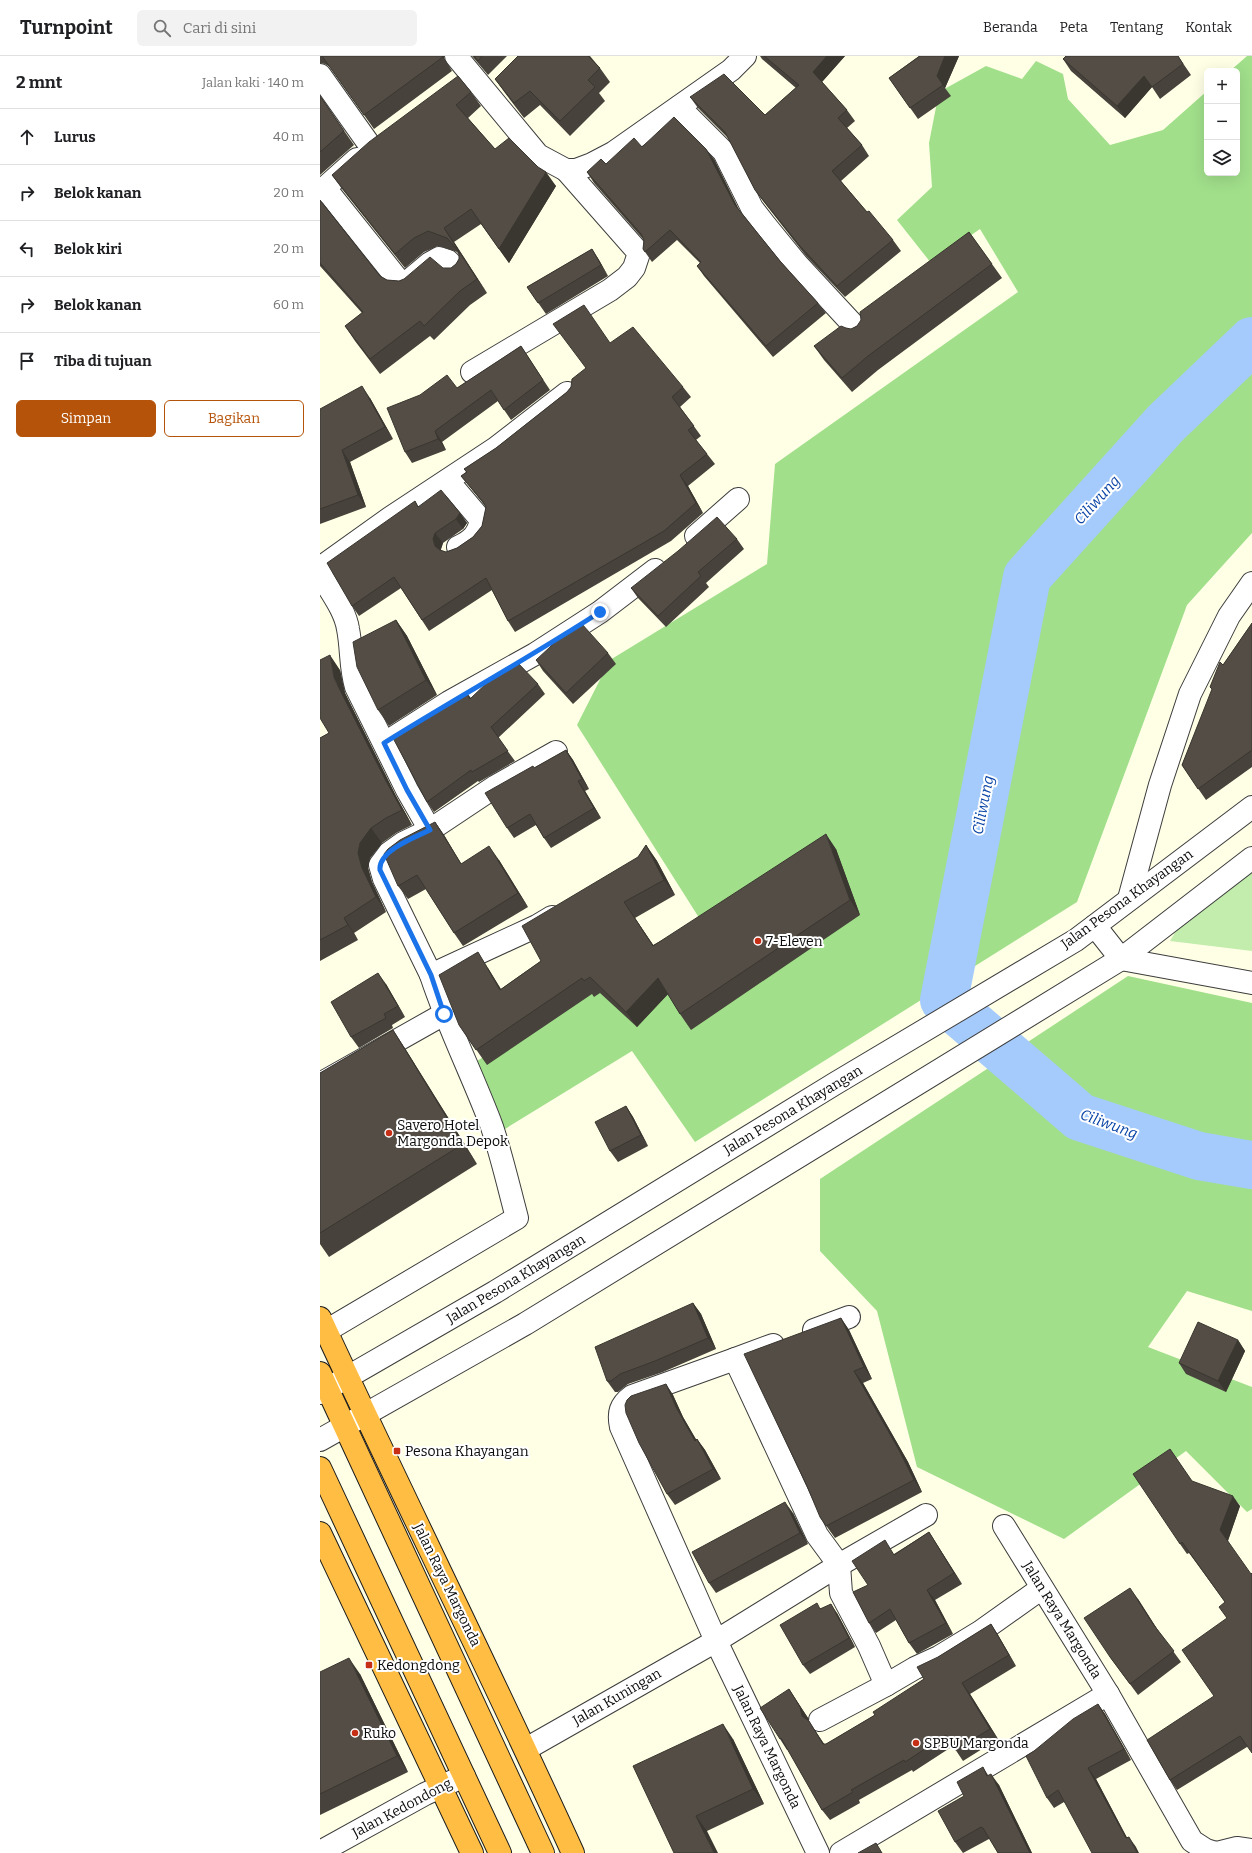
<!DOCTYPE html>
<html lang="id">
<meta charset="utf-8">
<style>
body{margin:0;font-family:Bitter,serif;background:#f2f2f2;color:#202124}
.controls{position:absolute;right:12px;top:12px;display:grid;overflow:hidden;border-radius:6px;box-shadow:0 4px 16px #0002}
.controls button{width:36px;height:36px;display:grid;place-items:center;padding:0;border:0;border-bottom:1px solid #e0e0e0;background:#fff;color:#202124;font:20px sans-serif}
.stop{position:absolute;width:12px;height:12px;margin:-9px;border:3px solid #1a73e8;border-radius:50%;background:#fff}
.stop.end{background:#1a73e8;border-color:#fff;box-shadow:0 1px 4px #0008}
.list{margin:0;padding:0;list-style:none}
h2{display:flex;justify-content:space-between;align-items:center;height:52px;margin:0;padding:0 16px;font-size:17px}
h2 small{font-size:13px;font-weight:400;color:#757577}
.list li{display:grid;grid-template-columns:26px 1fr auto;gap:12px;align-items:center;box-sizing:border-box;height:56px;padding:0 16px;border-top:1px solid #e0e0e0}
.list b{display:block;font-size:15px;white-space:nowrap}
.list em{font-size:13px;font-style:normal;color:#757577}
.actions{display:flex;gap:8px;padding:12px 16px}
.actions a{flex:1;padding:9px 0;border:1px solid #b45309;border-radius:6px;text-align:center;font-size:14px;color:#b45309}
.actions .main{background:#b45309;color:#fff}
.icon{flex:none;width:22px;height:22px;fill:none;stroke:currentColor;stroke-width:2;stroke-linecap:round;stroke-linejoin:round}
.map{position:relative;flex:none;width:932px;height:1797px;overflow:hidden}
header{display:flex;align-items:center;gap:24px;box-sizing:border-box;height:56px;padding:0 20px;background:#fff;border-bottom:1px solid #e0e0e0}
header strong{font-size:19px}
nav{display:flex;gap:22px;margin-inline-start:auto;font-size:14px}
.search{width:280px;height:36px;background:#f2f2f2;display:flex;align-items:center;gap:10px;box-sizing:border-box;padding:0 14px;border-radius:6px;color:#757577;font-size:15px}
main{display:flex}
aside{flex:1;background:#fff}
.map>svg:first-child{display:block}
.green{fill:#c2edad}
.forest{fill:#a1df8b}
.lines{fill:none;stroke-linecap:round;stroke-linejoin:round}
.river{stroke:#a5cbfc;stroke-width:48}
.street-casing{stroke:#3d3d3d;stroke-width:24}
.highway-casing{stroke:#1b1b1b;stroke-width:24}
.street{stroke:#fff;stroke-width:22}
.highway{stroke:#ffbd44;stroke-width:22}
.wall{fill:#47423b}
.shaded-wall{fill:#3a3630}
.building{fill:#534d45;stroke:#3a3630}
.route{stroke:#1a73e8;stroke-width:5}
.poi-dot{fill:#c62f16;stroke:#fff;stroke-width:1.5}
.labels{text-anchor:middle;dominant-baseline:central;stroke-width:4;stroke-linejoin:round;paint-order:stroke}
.street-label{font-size:14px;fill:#0a0a0a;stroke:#fff}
.poi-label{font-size:14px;fill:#0a0a0a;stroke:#fff;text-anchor:start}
.water-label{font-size:15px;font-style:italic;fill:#0944a6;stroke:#fff}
</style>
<header>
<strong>Turnpoint</strong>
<div class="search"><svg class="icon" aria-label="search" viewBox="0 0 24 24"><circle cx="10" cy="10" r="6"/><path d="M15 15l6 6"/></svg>Cari di sini</div>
<nav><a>Beranda</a><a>Peta</a><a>Tentang</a><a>Kontak</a></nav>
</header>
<main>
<aside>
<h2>2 mnt<small>Jalan kaki · 140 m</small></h2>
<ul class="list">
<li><svg class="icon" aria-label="ahead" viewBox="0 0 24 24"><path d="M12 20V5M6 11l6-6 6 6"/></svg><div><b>Lurus</b></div><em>40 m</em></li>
<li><svg class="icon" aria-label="right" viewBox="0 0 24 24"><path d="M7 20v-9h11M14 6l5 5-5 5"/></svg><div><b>Belok kanan</b></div><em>20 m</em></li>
<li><svg class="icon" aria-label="left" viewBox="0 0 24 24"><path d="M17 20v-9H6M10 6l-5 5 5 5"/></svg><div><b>Belok kiri</b></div><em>20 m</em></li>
<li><svg class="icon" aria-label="right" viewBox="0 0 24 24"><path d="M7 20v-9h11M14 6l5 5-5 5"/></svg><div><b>Belok kanan</b></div><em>60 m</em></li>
<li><svg class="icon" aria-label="arrive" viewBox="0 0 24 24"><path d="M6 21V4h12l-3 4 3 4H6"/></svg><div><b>Tiba di tujuan</b></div></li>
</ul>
<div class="actions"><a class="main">Simpan</a><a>Bagikan</a></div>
</aside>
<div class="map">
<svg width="932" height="1797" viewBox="0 0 932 1797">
<rect width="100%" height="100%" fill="#ffffe6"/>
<!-- green -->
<polygon class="green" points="932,810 932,895 850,885 863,863"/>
<!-- forest -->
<g class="forest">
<polygon points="927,0 932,0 932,477 867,549 757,846 375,1086 312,995 167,1084 137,1017 383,868 257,669 290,604 447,508 455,408 698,236 660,173 611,207 577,164 612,131 609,87 619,36 666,10 702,23 716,5 743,18 748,43 790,89 843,74 887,35 887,117 917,117 917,15 910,15"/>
<polygon points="808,920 932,947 932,1255 867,1235 828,1291 932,1331 932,1453 927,1456 866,1395 744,1483 597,1411 557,1255 500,1195 500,1123"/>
</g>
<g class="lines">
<!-- river -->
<polyline class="river" points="932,285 846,367 707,521 624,944 760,1061 879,1100 932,1109"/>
<!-- street casing -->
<g class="street-casing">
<g id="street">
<polyline points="136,0 218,99 246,114 256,114 272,108 293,97 411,14 425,0"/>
<polyline points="0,19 51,91"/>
<polyline points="359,51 404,96 432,152 446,170 477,208 539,275"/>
<polyline points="5,132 80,226 86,227 110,207 119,202 128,205 137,214"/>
<polyline points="0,136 37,103"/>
<polyline points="152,316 290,234 307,221 314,212 319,197 246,114"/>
<path d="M128,425L161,464C158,479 151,485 138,491"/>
<polyline points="376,480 418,443"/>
<polyline points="0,512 70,462 176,392 247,337"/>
<path d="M0,517C9,534 25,553 28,573C32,593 30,611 36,631L87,734L110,774"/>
<polyline points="65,687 129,646 215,598 280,556 335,514"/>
<polyline points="809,843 840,729 870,638 909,560 932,527"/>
<polyline points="775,870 801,903 932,927"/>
<polyline points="111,919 64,823 60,809 69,797 83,787 110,774 176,730 236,696"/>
<polyline points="0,1028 124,958"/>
<polyline points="494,1274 529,1261"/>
<path d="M6,1275L197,1162C189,1132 182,1101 172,1071C153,1020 128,971 111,919L217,870L232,861"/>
<polyline points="453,1289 415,1303 497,1479 519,1509 521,1537 549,1590 566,1629 595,1612 619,1601 660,1576 722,1532"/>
<path d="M415,1303L312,1340C300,1349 298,1357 301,1371L396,1585L498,1797"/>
<polyline points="0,1337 175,1236 516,1027 756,884 932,751"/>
<polyline points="0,1384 205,1268 801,903 932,802"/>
<polyline points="684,1470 788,1638 872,1785 886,1794 896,1797"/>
<polyline points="500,1664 566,1629"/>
<polyline points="206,1693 396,1585 519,1509 606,1459"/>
<polyline points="0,1796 105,1738 144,1720"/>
<polyline points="521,1797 788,1638"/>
<polyline points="897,1797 917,1792 932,1794"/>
</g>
</g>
<!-- highway casing -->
<g class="highway-casing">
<g id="highway">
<path d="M0,1262C83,1441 171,1617 253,1797"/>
<polyline points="0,1317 223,1797"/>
<polyline points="0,1412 180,1797"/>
<polyline points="0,1477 152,1797"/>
</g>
</g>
<!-- street -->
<use href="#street" class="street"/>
<!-- highway -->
<use href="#highway" class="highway"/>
</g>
<!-- wall -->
<g class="wall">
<polygon points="0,0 124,0 124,2 132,15 54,73 10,11 5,8 0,7"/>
<polygon points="152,0 187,0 168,19"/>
<polygon points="198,0 270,0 280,12 290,26 279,37 285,45 250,80 220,49 204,62 185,37 175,23"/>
<polygon points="440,0 525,0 502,26 527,54 535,65 527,72 542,89 549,100 521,125 547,156 573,184 581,195 525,241 486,200 443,145 435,134 409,83 378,52 370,41 445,59 476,32 442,3"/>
<polygon points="598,0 639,0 625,32 631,40 598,63 569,22 599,0"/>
<polygon points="858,0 871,19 840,43 832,31 805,62 751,15 743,3"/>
<polygon points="151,36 161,50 148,62 175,93 236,130 189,207 161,168 134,186 167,237 150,249 114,284 110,280 60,318 35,285 25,270 42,257 0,210 0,144 60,220 67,224 79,225 123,212 131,212 136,208 139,203 139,199 137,196 118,190 104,196 85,212 22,133 12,119"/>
<polygon points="0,40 34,89 0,119"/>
<polygon points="322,91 394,103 420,156 460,205 498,247 506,257 453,301 384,220 377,210 380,207 357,184 332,206 323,193 324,184 323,183 274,127 267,116 286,108"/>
<polygon points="649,176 682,222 558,314 532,336 504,304 494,290 526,272 531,273 537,270"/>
<polygon points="272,193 279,204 288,220 226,258 207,231"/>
<polygon points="290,287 363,331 371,341 360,351 381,380 376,384 395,408 368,430 383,457 351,485 195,576 188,565 172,534 109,575 81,532 39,560 32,550 95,445 98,450 140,457 147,467 143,473 123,487 121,493 121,495 126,496 137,492 153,481 162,470 166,451 149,430 141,420 146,416 144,413 176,392 247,336 266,312"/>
<polygon points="201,290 230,334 191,364 178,345 122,386 126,394 92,407 85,396 137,332"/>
<polygon points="50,342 73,383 30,406 46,451 0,468 0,353"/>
<polygon points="417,483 424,493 386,527 389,531 346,571 318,542 311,532"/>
<polygon points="76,564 87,580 117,639 69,670 58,654"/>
<polygon points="932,567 932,711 886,744 862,709 903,609"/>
<polygon points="288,597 296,608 253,648 223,615 216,604"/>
<polygon points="20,614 25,637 76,740 92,769 76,777 62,787 50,802 48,812 52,826 66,856 34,877 38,884 0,905 0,682 9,677"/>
<polygon points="218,628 225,638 178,682 195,705 159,726 158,725 114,756 107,746 146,636 151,642"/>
<polygon points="246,694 253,704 269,733 265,735 281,762 231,792 224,782 216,769 194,782 187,772 214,712"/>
<polygon points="115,766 124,779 141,808 179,804 208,851 143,890 134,877 106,833 88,843 78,830"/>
<polygon points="326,789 337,805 355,839 315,862 333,889 516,793 540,859 371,974 360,958 348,938 317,971 280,937 274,941 272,938 167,1009 139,969 168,912 181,933 221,905 318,801"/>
<polygon points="66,928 85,961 72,969 73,972 39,992 31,981"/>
<polygon points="73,974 86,994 157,1108 9,1201 0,1188 0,1017"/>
<polygon points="306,1050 313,1061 328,1090 298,1106 290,1095"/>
<polygon points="373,1247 381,1258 396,1293 343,1316 308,1328 298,1336 295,1336 287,1325"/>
<polygon points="521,1262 529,1274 552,1323 543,1327 588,1406 602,1436 515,1482 500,1461"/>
<polygon points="918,1284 925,1295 906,1336 866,1318 859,1307"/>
<polygon points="346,1328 353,1339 363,1361 376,1384 377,1383 385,1394 401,1423 355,1449 347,1438"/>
<polygon points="850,1393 872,1426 920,1450 908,1484 927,1691 857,1734 850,1724 894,1641 907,1562 905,1546 869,1497 867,1498 860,1488"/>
<polygon points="473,1457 488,1488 396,1537 389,1527"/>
<polygon points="609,1476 616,1487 642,1528 615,1544 633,1578 597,1598 589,1587 576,1564 556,1577 549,1567 548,1529 574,1498"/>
<polygon points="818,1543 837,1573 861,1606 818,1639 790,1601"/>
<polygon points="500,1552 517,1557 535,1591 490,1618 483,1609"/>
<polygon points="671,1568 678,1579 696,1610 650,1638 678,1683 643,1705 633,1690 593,1716 592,1714 539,1744 540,1747 510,1764 502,1754 468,1694 467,1694 460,1683 469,1633 488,1662 488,1664 504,1688 506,1688 555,1659 604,1623 618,1601"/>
<polygon points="0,1616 40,1618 88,1716 0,1759"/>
<polygon points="778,1648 785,1658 811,1704 776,1723 807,1782 816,1791 744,1746 734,1752 727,1742"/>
<polygon points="413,1683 444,1748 387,1775 354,1797"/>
<polygon points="663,1711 668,1719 679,1729 712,1797 678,1797 670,1783 669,1783 643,1797 635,1786 644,1740"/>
</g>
<!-- shaded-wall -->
<g class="shaded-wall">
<polygon points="122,0 124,0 124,2 132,15"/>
<polygon points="507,0 525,0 501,27 493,16"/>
<polygon points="625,0 639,0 625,32 617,20"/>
<polygon points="824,20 832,31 805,62 797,50"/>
<polygon points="386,93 394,103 422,160 415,149"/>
<polygon points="226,116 236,130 189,207 179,193"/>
<polygon points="124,172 134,186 167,237 157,223"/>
<polygon points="272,193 279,204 288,220 281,209"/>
<polygon points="42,330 50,342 73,383 65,371"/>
<polygon points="115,375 122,386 126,394 118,383"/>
<polygon points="22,394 30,406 46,451 38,439"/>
<polygon points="360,419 368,430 383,457 376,447"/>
<polygon points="140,457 147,467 143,473 136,463"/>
<polygon points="115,477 123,487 121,493 122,500 115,490 113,483"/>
<polygon points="76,564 87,580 117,639 106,624"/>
<polygon points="10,599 20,614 25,637 76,740 92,769 82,754 66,725 14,622"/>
<polygon points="246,694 253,704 269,733 262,723"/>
<polygon points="258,725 265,735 281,762 274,752"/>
<polygon points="115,766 124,779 150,822 141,808"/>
<polygon points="51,772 62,787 50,802 48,812 52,826 66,856 56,841 42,812 38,797 40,787"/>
<polygon points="506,778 516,793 540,859 530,844"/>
<polygon points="326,789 337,805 355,839 344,824"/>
<polygon points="169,790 179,804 208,851 198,837"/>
<polygon points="304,846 315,862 344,905 333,890"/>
<polygon points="24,862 34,877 38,884 28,869"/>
<polygon points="158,896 168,912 190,949 180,934"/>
<polygon points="58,917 66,928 85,961 78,950"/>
<polygon points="338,922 349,937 317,971 306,956"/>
<polygon points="73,974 86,994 157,1108 143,1088"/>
<polygon points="306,1050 313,1061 328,1090 321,1079"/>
<polygon points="373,1247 381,1258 396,1293 388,1282"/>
<polygon points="521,1262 529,1274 552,1323 544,1311"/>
<polygon points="918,1284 925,1295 906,1336 898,1325"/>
<polygon points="534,1315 543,1327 588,1406 602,1436 594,1424"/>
<polygon points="346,1328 353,1339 363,1361 383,1395 375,1385 356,1351"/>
<polygon points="377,1383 385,1394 401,1423 393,1413"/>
<polygon points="913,1440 920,1450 908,1485 900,1474"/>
<polygon points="465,1446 473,1457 488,1488 480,1477"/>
<polygon points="609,1476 616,1487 642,1528 634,1517"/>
<polygon points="810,1532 818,1543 841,1579 833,1568"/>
<polygon points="607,1534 615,1544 633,1578 626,1567"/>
<polygon points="511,1548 517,1557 535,1591 529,1582"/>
<polygon points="671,1568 678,1579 696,1610 689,1599"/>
<polygon points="29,1602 40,1618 88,1716 77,1700"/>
<polygon points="642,1627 650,1638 678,1683 670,1673"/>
<polygon points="469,1633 488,1662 489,1670 482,1660"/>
<polygon points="778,1648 785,1658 811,1704 804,1693"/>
<polygon points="489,1665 496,1676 511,1698 503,1688"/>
<polygon points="403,1668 413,1683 444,1748 433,1733"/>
<polygon points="768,1712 776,1723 813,1793 806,1782"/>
<polygon points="671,1718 679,1729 712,1797 710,1797"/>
<polygon points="376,1760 387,1775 398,1797 394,1797"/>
<polygon points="809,1781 816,1791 819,1797 817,1797"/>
</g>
<!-- building -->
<g class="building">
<polygon points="2,0 122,0 123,1 44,59"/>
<polygon points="154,0 162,0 158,5"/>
<polygon points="198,0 268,0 280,12 268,24 275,31 240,65 210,35 194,47 175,23"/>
<polygon points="444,0 507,0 493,16 527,54 518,62 542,89 512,115 547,156 549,155 573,184 517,230 479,189 435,134 405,76 370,41 404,18 445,59 479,29"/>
<polygon points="600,0 625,0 617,20 623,29 590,52 569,22"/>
<polygon points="746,0 858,0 863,8 832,31 824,20 797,50 743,3"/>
<polygon points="138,20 151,36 136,49 175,93 189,82 218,111 226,116 179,193 151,153 124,172 157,223 140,235 104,270 100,265 50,303 25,270 43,256 0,207 0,144 60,220 67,224 79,225 84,223 110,201 123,212 131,212 136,208 139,203 139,196 127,182 108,175 94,182 75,198 12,119 49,86"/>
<polygon points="0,40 24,75 0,96"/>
<polygon points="354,61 386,93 415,149 460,205 498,247 446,290 377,210 381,206 350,174 325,196 323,193 324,184 321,178 267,116 281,103 286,108 314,82 322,91"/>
<polygon points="649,176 672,208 548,300 522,322 494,290 521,270 526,272 531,273 537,270 541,264 540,256"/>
<polygon points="272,193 281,209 218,247 207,231"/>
<polygon points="264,249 290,287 313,271 363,331 352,341 374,370 368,374 387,398 360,419 376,447 344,475 188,565 166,522 102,564 74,521 32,550 7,507 95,445 98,451 121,434 140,457 136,463 115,477 113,483 115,490 120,494 126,496 137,492 153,481 162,470 166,451 163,446 141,420 147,416 144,413 176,392 247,336 251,331 252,323 266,312 233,268"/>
<polygon points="201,290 223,324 184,354 171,334 115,375 118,383 85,396 67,352 100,339 127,319 137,332"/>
<polygon points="42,330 65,371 22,394 38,439 0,453 0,353"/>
<polygon points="397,461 417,483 378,516 381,520 338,560 311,532 358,495"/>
<polygon points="76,564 106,624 58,654 37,611 33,586"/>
<polygon points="261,567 288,597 246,637 216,604 244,578"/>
<polygon points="932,567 932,694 878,733 862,709 892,633 890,631 900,606 903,609"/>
<polygon points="10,599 14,622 66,725 82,754 66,762 51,772 40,787 38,797 42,812 56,841 24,862 28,869 0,884 0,682 9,677 0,662 0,604"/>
<polygon points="198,607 218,628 171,671 188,695 152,716 151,714 107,746 73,682 146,636 150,643 173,621"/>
<polygon points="246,694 262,723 258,725 274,752 224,782 210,758 187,772 165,737 213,710 214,712"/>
<polygon points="115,766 141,808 169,790 198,837 134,877 97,819 78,830 64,798 68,793 80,784"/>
<polygon points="506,778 530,844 360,958 338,922 306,956 270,921 264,925 262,922 156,994 139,969 119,919 158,896 180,934 221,905 202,870 318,801 326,789 344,824 304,846 333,890"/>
<polygon points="58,917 78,950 64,958 66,962 31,981 11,946"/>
<polygon points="73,974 143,1088 0,1177 0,1017"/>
<polygon points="306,1050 321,1079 290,1095 275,1066"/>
<polygon points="373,1247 388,1282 335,1305 300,1318 291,1325 287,1325 275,1291"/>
<polygon points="521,1262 544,1311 534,1315 579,1394 594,1424 506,1470 500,1461 487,1430 424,1298"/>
<polygon points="878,1266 918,1284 898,1325 859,1307"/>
<polygon points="346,1328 356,1351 375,1385 377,1383 393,1413 347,1438 319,1387 306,1357 305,1349 307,1344 311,1340"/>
<polygon points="850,1393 872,1425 913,1440 900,1474 931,1518 932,1517 932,1697 920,1680 850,1724 827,1684 894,1640 862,1594 907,1562 899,1551 905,1546 862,1486 860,1488 813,1418"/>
<polygon points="465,1446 480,1477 389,1527 372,1496"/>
<polygon points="609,1476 634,1517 607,1534 626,1567 589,1587 570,1553 549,1567 533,1536 548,1529 532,1505 565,1484 574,1499"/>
<polygon points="810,1532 833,1568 854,1595 810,1628 790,1601 764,1562"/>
<polygon points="497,1547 500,1553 511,1548 529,1582 483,1609 460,1569"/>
<polygon points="671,1568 689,1599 642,1627 670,1673 635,1694 626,1679 585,1706 584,1704 531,1734 533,1736 502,1754 461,1682 460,1683 440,1652 469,1633 480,1651 482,1660 489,1665 503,1688 506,1688 555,1659 553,1656 604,1623 597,1611 618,1601"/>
<polygon points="29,1602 77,1700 0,1738 0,1616"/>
<polygon points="778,1648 804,1693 768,1712 806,1782 809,1781 817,1797 772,1797 738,1734 727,1742 706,1700 714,1695 753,1663"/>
<polygon points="403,1668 433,1733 376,1760 394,1797 354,1797 313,1710"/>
<polygon points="663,1711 667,1720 671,1718 710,1797 678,1797 663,1772 661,1771 635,1786 618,1755 644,1740 637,1726"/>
<polygon points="556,1787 562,1797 538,1797"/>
</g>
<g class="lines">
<!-- route -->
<path class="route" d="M124,958L111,919L60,814C58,795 95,781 110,774L87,734L64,687C136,642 209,602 280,556"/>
</g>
<!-- markers -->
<g class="poi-dot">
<circle cx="438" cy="885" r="4"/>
<circle cx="69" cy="1077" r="4"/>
<rect x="73" y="1391" width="8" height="8" rx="2"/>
<rect x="45" y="1605" width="8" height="8" rx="2"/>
<circle cx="35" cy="1677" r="4"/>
<circle cx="596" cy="1687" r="4"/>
</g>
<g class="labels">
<!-- street labels -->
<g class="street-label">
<text transform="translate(807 843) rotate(-36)">Jalan Pesona Khayangan</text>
<text transform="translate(473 1054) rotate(-31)">Jalan Pesona Khayangan</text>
<text transform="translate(196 1223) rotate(-31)">Jalan Pesona Khayangan</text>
<text transform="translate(127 1529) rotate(64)">Jalan Raya Margonda</text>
<text transform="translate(742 1564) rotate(58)">Jalan Raya Margonda</text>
<text transform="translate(297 1641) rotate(-30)">Jalan Kuningan</text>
<text transform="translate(447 1691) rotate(64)">Jalan Raya Margonda</text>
<text transform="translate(82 1752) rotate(-28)">Jalan Kedondong</text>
</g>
<!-- poi labels -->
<g class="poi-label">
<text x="446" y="885">7-Eleven</text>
<text x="77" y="1069">Savero Hotel<tspan x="77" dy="16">Margonda Depok</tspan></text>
<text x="85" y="1395">Pesona Khayangan</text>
<text x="57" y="1609">Kedongdong</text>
<text x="43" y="1677">Ruko</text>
<text x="604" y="1687">SPBU Margonda</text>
</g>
<!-- water labels -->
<g class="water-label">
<text transform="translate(777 444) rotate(-48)">Ciliwung</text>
<text transform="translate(663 749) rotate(-79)">Ciliwung</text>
<text transform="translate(789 1068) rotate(20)">Ciliwung</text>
</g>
</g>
</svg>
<div class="controls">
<button>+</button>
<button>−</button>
<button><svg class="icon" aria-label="layers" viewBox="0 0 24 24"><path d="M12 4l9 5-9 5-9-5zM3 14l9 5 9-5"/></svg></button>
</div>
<div class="stop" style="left:124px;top:958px"></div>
<div class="stop end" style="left:280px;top:556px"></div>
</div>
</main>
